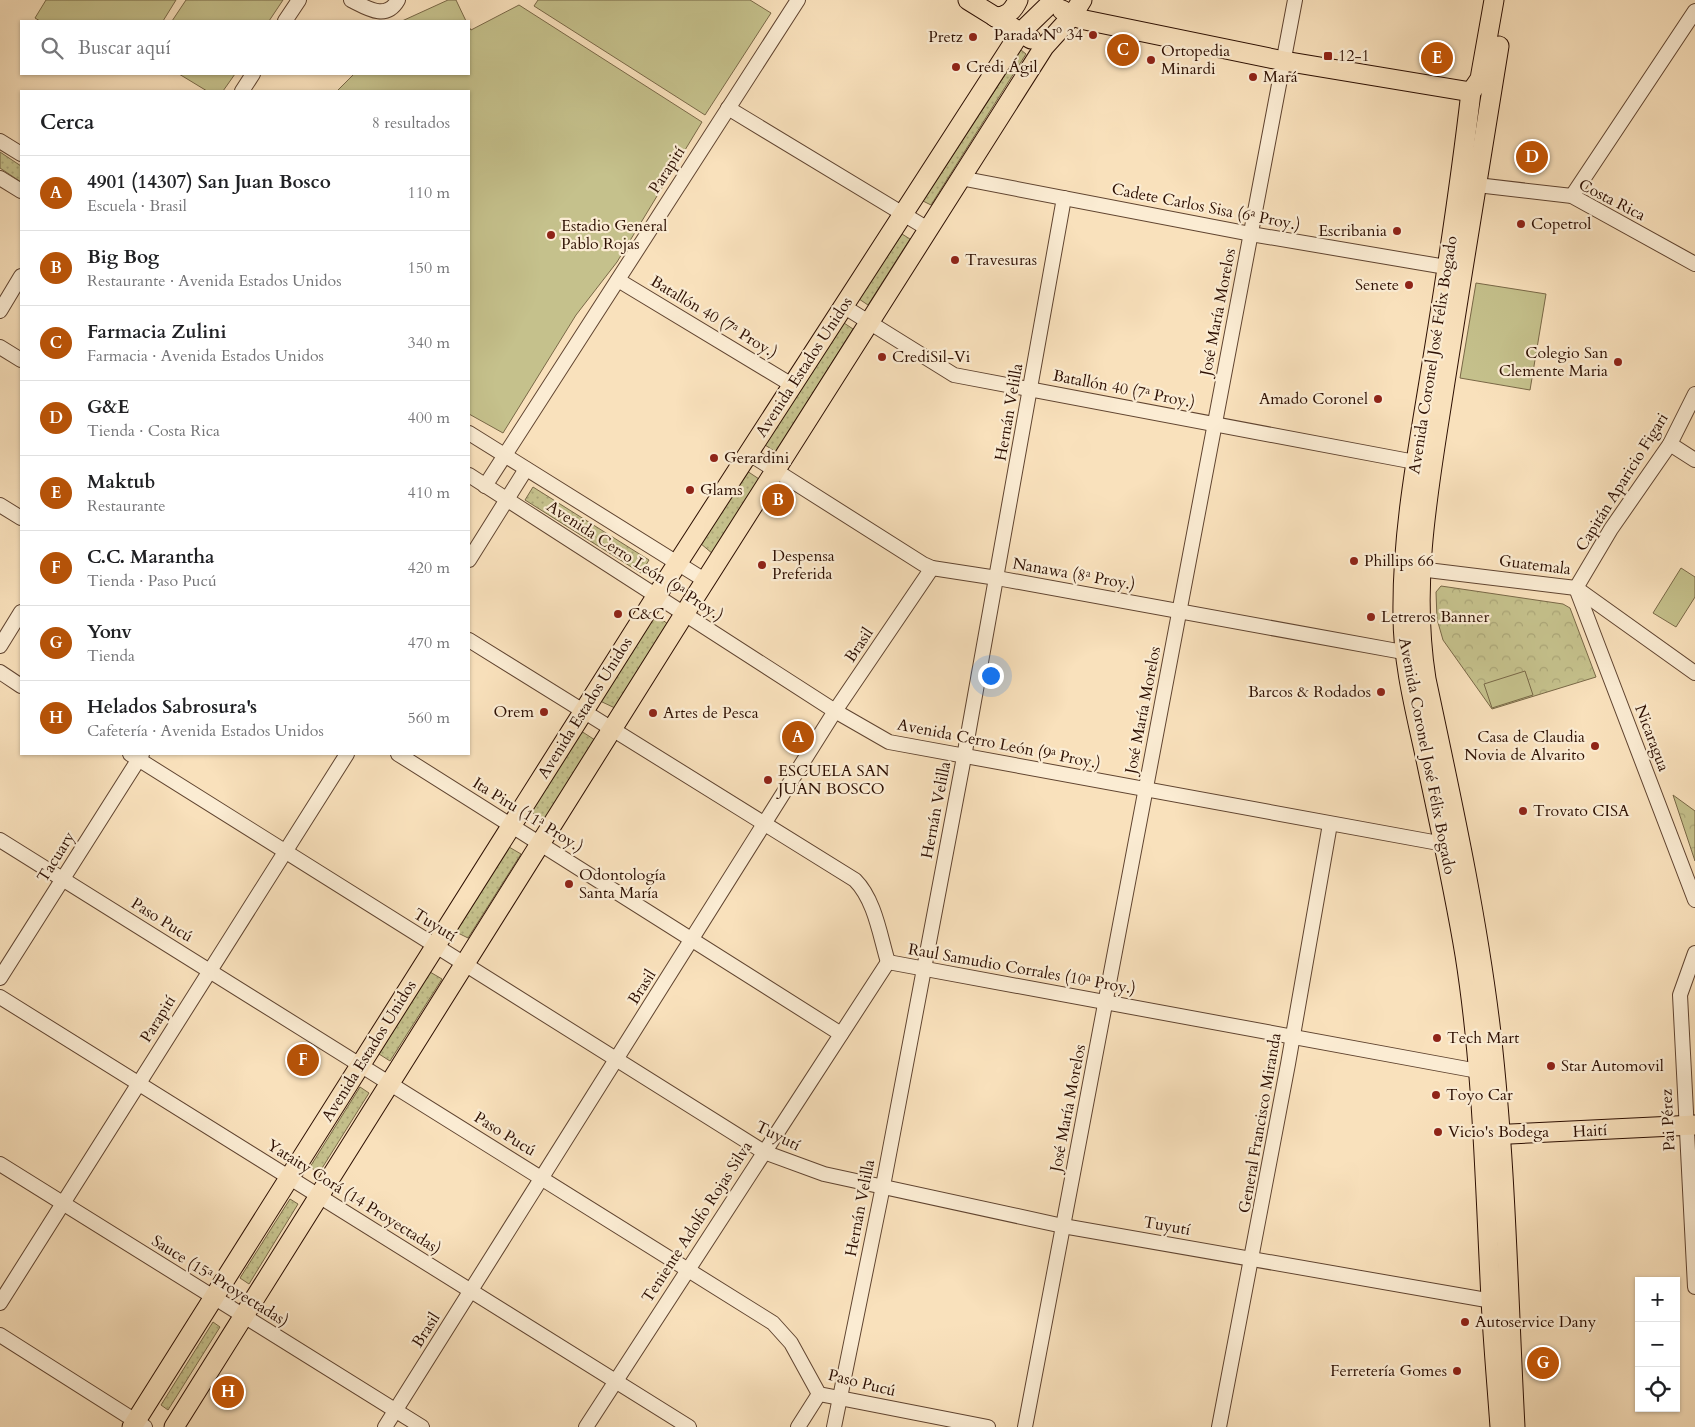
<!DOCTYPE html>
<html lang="es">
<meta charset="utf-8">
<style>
body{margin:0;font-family:Cardo,serif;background:#f6f6f6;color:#202124}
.controls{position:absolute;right:15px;bottom:15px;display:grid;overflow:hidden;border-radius:0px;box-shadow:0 1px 4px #0004}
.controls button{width:45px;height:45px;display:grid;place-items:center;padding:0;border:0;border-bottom:1px solid #e0e0e0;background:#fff;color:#202124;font:25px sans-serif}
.you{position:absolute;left:990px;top:675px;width:18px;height:18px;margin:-12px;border:4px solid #fff;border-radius:50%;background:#1a73e8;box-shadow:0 0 0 8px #1a73e833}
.badge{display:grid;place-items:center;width:32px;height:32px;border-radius:50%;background:#b45309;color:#fff;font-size:16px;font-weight:700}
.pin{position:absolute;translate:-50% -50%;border:2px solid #fff;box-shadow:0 1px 5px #0006}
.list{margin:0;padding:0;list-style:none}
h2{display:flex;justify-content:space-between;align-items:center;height:65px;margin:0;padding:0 20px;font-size:21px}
h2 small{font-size:16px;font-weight:400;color:#757577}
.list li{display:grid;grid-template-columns:32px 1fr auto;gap:15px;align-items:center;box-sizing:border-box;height:75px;padding:0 20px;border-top:1px solid #e0e0e0}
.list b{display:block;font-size:19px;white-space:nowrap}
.list p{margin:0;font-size:16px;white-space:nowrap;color:#757577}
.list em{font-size:16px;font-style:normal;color:#757577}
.icon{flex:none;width:28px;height:28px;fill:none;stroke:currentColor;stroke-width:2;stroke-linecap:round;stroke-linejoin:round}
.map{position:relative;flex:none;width:1695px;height:1427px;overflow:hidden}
.search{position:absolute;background:#fff;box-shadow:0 1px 4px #0004;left:20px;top:20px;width:450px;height:55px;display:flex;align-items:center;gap:12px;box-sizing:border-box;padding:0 18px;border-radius:0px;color:#757577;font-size:19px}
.panel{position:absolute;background:#fff;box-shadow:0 1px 4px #0004;left:20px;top:90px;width:450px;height:665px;border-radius:0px}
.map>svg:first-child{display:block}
.grass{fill:url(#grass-dots);stroke:#796847}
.forest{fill:url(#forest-crowns);stroke:#796847}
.garden{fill:#c5c18c;stroke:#796847}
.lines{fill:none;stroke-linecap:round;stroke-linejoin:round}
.minor-casing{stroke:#604430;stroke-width:16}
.major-casing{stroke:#2d0f02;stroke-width:21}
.minor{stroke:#fbecd3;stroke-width:14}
.major{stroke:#f9e1bc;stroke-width:19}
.poi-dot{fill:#8f2418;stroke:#fbecd3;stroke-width:2}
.labels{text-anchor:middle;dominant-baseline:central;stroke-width:4.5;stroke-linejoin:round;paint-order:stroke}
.poi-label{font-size:16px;fill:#2d0f02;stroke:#fbecd3;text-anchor:start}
.street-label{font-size:16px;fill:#2d0f02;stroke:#fbecd3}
</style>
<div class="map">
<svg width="1695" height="1427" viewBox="0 0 1695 1427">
<defs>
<pattern id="grass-dots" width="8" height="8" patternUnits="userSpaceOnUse" patternTransform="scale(1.25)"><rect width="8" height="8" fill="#c5c18c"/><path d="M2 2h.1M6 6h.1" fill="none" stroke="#aaa577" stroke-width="1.8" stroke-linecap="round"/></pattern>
<pattern id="forest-crowns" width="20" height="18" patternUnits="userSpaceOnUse" patternTransform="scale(1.25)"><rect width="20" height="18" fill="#c5c18c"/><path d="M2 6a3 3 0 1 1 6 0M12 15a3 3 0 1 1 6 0" fill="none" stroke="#aaa577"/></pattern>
</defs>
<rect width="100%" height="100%" fill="#f9e1bc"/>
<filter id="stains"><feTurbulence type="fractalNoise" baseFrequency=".004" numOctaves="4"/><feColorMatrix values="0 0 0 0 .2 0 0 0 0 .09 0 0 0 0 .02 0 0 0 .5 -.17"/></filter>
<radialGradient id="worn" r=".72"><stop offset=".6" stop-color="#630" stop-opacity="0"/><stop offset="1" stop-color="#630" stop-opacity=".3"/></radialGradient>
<!-- grass -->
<g class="grass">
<polygon points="1021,50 1026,54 931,205 923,201"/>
<polygon points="0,152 21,166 21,182 0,168"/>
<polygon points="902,234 910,239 868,305 859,299"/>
<polygon points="844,323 853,329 776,452 765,445"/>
<polygon points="747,471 759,479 713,554 700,543"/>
<polygon points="533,487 649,560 641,573 525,500"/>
<polygon points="654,614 668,624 615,708 600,701"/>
<polygon points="581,731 595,740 544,820 531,812"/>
<polygon points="509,847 521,854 468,938 456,932"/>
<polygon points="430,972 442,979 390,1061 379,1054"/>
<polygon points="360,1087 369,1093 319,1173 310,1167"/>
<polygon points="290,1199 298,1204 249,1284 240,1278"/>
<polygon points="213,1322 220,1327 168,1410 161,1405"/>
</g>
<!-- forest -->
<g class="forest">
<polygon points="1441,586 1563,604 1570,608 1596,677 1492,709 1443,640 1437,619 1436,592"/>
<polygon points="1673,795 1695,811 1695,861"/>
</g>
<!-- garden -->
<g class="garden">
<polygon points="46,0 176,0 163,21 40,21 35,18"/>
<polygon points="186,0 283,0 269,21 172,21"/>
<polygon points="448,0 456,0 466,21 402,21"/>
<polygon points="538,0 750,0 771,13 705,115 534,6"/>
<polygon points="519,5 702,122 617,262 576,315 503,433 469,414 469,91 337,91 354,74 469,74 469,27 471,30"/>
<polygon points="179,74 235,74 223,91 207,91"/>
<polygon points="1476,283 1546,294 1530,390 1460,378"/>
<polygon points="1681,568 1695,577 1695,597 1676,627 1653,613"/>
<polygon points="1525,671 1533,695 1492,708 1484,684"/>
</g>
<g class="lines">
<!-- minor casing -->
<g class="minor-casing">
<g id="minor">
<path d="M351,0C367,8 386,21 398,0"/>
<polyline points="285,21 299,0"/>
<polyline points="242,91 253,74"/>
<polyline points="728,108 928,229"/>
<polyline points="0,141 21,154"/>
<polyline points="0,178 21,191"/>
<polyline points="960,178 1251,234 1446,267"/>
<polyline points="1477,185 1572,196 1695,264"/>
<polyline points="1572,196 1695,11"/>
<polyline points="618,280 792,385"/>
<polyline points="843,306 954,375 1415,462"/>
<polyline points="0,311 21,276"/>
<polyline points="0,347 21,360"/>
<polyline points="469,433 706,581"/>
<polyline points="1670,444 1695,460"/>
<polyline points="748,453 923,564 932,568 997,578 1414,654"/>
<polyline points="469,475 835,711 889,742 1444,844"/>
<polyline points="485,486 798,0"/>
<polyline points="0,505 21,518"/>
<polyline points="469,560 526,469"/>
<polyline points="1411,568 1576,588 1695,673"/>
<polyline points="1576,588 1695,900"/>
<polyline points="1576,588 1611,529 1670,444 1695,394"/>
<path d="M469,640L855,880C875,900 880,936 888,962"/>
<polyline points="0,646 21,612"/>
<polyline points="0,672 21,686"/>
<polyline points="130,754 764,1152 824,1174 1063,1226 1498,1302"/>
<polyline points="398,754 841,1034"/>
<polyline points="0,840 773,1323 791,1343 819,1394 988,1427"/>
<polyline points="1695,953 1680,995 1695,1287"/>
<polyline points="888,962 1478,1071"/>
<polyline points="0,978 142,754"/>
<polyline points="0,997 689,1427"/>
<polyline points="0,1164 422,1427"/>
<polyline points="0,1303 347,754"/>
<polyline points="0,1335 145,1427"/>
<polyline points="385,1427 835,711 932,568"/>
<polyline points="586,1427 888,962"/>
<polyline points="798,1427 819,1394"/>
<polyline points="834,1427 883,1186 964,757 1064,198"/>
<polyline points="1025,1427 1295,0"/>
<polyline points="1219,1427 1288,1064 1330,824"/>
</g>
</g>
<!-- major casing -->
<g class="major-casing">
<g id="major">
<polyline points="968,0 1031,39"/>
<path d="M1494,0L1480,79L1471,92C1459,195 1443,298 1426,400C1414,472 1402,543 1403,615C1403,663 1415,709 1425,755C1439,822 1454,888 1465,955C1483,1069 1485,1184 1491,1299C1493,1341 1497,1384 1500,1427"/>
<polyline points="1062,10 1072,16 1085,20 1284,61 1471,92"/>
<path d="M995,17C1007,17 1013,11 1018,0"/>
<path d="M1499,46C1480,158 1463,270 1445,382C1430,481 1410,579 1426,679C1451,797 1477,914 1491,1033C1506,1164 1508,1296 1515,1427"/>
<polyline points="1489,1135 1695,1125"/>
<polyline points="132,1427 657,595 1020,33 1054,0"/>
<polyline points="174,1427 695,597 1044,47 1072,16 1082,0"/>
</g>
</g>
<!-- minor -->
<use href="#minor" class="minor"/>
<!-- major -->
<use href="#major" class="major"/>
</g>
<!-- markers -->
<g class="poi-dot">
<circle cx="1093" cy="35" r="5"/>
<circle cx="973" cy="37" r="5"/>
<rect x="1323" y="51" width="10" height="10" rx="2.5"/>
<circle cx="1151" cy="60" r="5"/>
<circle cx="956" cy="67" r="5"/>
<circle cx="1253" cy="77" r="5"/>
<circle cx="1521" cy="224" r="5"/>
<circle cx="1397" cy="231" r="5"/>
<circle cx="551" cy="235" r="5"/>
<circle cx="955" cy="260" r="5"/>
<circle cx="1409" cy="285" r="5"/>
<circle cx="882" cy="357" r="5"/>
<circle cx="1618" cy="362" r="5"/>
<circle cx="1378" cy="399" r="5"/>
<circle cx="714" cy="458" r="5"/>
<circle cx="690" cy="490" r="5"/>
<circle cx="1354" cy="561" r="5"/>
<circle cx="762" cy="565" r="5"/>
<circle cx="618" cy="614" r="5"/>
<circle cx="1371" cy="617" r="5"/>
<circle cx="1381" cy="692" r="5"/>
<circle cx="544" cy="712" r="5"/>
<circle cx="653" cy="713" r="5"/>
<circle cx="1595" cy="746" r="5"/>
<circle cx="768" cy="780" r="5"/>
<circle cx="1523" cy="811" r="5"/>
<circle cx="569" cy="884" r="5"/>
<circle cx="1437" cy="1038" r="5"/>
<circle cx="1551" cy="1066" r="5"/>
<circle cx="1436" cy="1095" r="5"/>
<circle cx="1438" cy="1132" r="5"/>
<circle cx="1465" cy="1322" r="5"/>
<circle cx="1457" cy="1371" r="5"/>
</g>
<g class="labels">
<!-- poi labels -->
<g class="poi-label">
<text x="1083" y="35" text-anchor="end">Parada Nº 34</text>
<text x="963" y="37" text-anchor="end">Pretz</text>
<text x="1161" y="51">Ortopedia<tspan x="1161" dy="18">Minardi</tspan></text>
<text x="1338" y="56">12-1</text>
<text x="966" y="67">Credi Ágil</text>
<text x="1263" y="77">Mará</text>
<text x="1531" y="224">Copetrol</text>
<text x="561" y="226">Estadio General<tspan x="561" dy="18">Pablo Rojas</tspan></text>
<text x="1387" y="231" text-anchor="end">Escribania</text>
<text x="965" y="260">Travesuras</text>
<text x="1399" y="285" text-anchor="end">Senete</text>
<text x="1608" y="353" text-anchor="end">Colegio San<tspan x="1608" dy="18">Clemente Maria</tspan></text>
<text x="892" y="357">CrediSil-Vi</text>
<text x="1368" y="399" text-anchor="end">Amado Coronel</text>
<text x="724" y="458">Gerardini</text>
<text x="700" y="490">Glams</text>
<text x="772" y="556">Despensa<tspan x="772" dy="18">Preferida</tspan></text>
<text x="1364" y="561">Phillips 66</text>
<text x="628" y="614">C&amp;C</text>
<text x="1381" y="617">Letreros Banner</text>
<text x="1371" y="692" text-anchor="end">Barcos &amp; Rodados</text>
<text x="534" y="712" text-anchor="end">Orem</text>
<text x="663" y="713">Artes de Pesca</text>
<text x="1585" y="737" text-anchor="end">Casa de Claudia<tspan x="1585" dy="18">Novia de Alvarito</tspan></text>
<text x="778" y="771">ESCUELA SAN<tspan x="778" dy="18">JUAN BOSCO</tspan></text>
<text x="1533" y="811">Trovato CISA</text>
<text x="579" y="875">Odontología<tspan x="579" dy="18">Santa María</tspan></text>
<text x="1447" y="1038">Tech Mart</text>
<text x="1561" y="1066">Star Automovil</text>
<text x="1446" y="1095">Toyo Car</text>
<text x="1448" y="1132">Vicio's Bodega</text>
<text x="1475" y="1322">Autoservice Dany</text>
<text x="1447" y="1371" text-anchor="end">Ferretería Gomes</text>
</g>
<!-- street labels -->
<g class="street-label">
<text transform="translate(667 170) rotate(-57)">Parapití</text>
<text transform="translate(1612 200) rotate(27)">Costa Rica</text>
<text transform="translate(1206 207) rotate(11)">Cadete Carlos Sisa (6ª Proy.)</text>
<text transform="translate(1218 312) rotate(-79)">José María Morelos</text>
<text transform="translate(714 317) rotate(31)">Batallón 40 (7ª Proy.)</text>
<text transform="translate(1433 355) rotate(-81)">Avenida Coronel José Félix Bogado</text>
<text transform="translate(804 367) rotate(-57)">Avenida Estados Unidos</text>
<text transform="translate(1124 389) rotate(11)">Batallón 40 (7ª Proy.)</text>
<text transform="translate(1009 412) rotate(-80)">Hernán Velilla</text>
<text transform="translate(1622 482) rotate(-58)">Capitán Aparicio Figari</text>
<text transform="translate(635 561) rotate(33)">Avenida Cerro León (9ª Proy.)</text>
<text transform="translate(1535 565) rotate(7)">Guatemala</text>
<text transform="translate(1074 574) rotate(10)">Nanawa (8ª Proy.)</text>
<text transform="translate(859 645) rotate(-56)">Brasil</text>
<text transform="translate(585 708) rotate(-58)">Avenida Estados Unidos</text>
<text transform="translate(1143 710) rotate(-79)">José María Morelos</text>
<text transform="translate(1652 738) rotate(69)">Nicaragua</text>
<text transform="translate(999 744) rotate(11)">Avenida Cerro León (9ª Proy.)</text>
<text transform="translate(1427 756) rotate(79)">Avenida Coronel José Félix Bogado</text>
<text transform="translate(936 810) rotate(-79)">Hernán Velilla</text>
<text transform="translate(528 815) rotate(32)">Ita Piru (11ª Proy.)</text>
<text transform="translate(56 857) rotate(-58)">Tacuary</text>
<text transform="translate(162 920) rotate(32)">Paso Pucú</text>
<text transform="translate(435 925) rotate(32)">Tuyutí</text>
<text transform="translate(1022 969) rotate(10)">Raul Samudio Corrales (10ª Proy.)</text>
<text transform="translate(642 987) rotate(-58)">Brasil</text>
<text transform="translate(158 1019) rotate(-58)">Parapití</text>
<text transform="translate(369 1051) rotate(-58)">Avenida Estados Unidos</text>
<text transform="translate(1068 1108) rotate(-79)">José María Morelos</text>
<text transform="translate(1668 1120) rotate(-93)">Pai Pérez</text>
<text transform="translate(1260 1123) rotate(-80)">General Francisco Miranda</text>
<text transform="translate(1590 1131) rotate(-3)">Haití</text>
<text transform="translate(505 1134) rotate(32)">Paso Pucú</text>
<text transform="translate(778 1136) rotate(26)">Tuyutí</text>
<text transform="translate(354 1197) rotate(32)">Yataity Corá (14 Proyectadas)</text>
<text transform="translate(860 1208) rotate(-79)">Hernán Velilla</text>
<text transform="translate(697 1222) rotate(-57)">Teniente Adolfo Rojas Silva</text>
<text transform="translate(1167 1226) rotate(10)">Tuyutí</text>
<text transform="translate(220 1281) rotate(32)">Sauce (15ª Proyectadas)</text>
<text transform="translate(426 1330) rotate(-58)">Brasil</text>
<text transform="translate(862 1383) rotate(14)">Paso Pucú</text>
</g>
</g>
<rect width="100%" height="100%" filter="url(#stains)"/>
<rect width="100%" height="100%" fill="url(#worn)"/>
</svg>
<div class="controls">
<button>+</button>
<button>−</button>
<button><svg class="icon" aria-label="locate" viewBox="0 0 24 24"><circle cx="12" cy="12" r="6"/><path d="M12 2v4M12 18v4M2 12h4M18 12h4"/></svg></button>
</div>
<div class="you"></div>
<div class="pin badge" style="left:798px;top:737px">A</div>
<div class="pin badge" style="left:778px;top:500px">B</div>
<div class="pin badge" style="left:1123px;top:50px">C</div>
<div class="pin badge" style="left:1532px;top:157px">D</div>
<div class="pin badge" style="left:1437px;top:58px">E</div>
<div class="pin badge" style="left:303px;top:1060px">F</div>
<div class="pin badge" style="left:1543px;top:1363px">G</div>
<div class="pin badge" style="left:228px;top:1392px">H</div>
<div class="search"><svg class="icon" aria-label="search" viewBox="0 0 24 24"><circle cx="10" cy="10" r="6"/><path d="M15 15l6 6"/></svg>Buscar aquí</div>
<section class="panel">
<h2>Cerca<small>8 resultados</small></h2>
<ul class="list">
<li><span class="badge">A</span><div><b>4901 (14307) San Juan Bosco</b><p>Escuela · Brasil</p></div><em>110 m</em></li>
<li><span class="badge">B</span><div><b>Big Bog</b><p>Restaurante · Avenida Estados Unidos</p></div><em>150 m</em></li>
<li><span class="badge">C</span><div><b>Farmacia Zulini</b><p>Farmacia · Avenida Estados Unidos</p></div><em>340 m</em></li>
<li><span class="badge">D</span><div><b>G&amp;E</b><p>Tienda · Costa Rica</p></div><em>400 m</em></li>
<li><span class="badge">E</span><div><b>Maktub</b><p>Restaurante</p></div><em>410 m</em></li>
<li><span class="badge">F</span><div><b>C.C. Marantha</b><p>Tienda · Paso Pucú</p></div><em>420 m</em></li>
<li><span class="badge">G</span><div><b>Yonv</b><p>Tienda</p></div><em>470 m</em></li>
<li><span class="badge">H</span><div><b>Helados Sabrosura's</b><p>Cafetería · Avenida Estados Unidos</p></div><em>560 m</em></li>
</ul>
</section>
</div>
